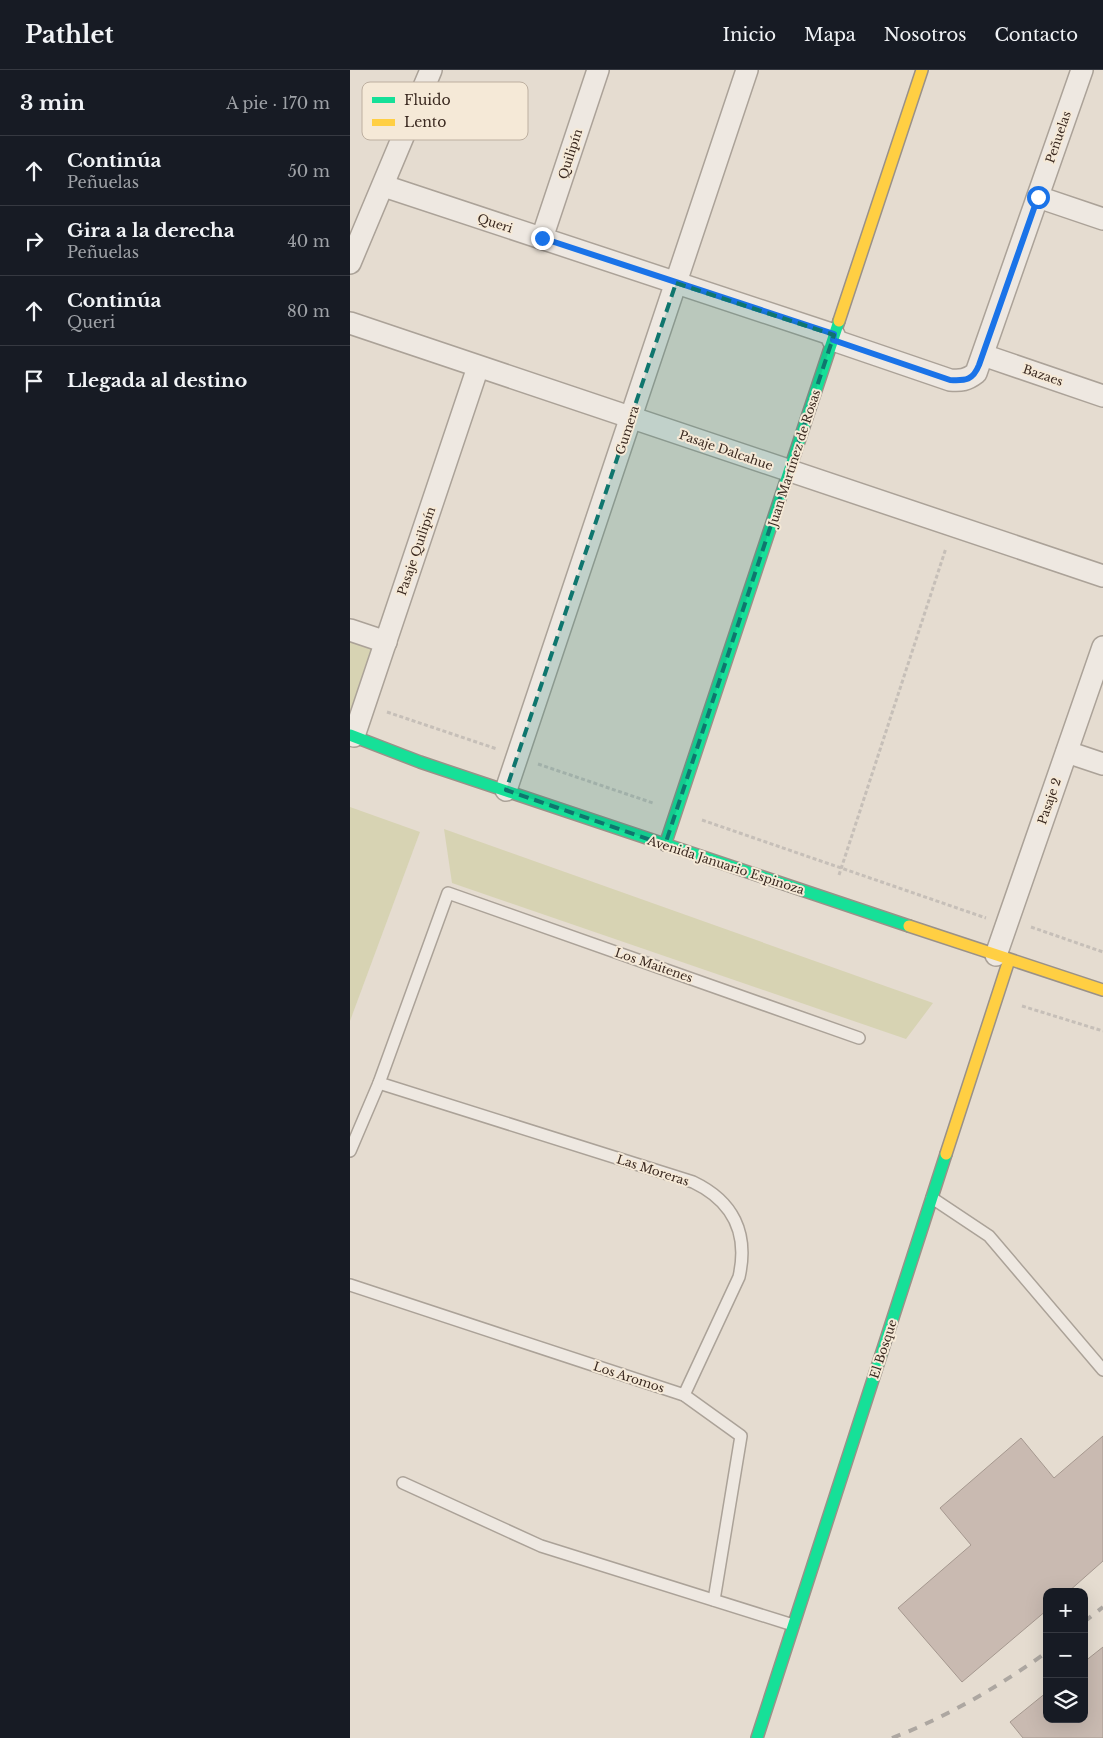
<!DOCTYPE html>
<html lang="es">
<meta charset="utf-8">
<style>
body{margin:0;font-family:"Libre Baskerville",serif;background:#242831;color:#f1f3f6}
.controls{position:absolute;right:15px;bottom:15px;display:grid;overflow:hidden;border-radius:10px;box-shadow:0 5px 20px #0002}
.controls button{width:45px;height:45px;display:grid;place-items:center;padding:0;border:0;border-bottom:1px solid #363941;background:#171b24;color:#f1f3f6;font:25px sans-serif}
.stop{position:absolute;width:15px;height:15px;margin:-11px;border:4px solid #1a73e8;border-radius:50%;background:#fff}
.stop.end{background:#1a73e8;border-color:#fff;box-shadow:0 1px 5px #0008}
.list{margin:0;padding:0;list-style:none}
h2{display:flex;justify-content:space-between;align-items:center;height:65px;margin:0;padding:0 20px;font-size:21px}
h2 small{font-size:16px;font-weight:400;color:#9ea1a6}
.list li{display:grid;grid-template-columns:32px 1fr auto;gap:15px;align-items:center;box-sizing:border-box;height:70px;padding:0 20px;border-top:1px solid #363941}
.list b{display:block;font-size:19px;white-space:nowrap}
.list p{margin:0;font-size:16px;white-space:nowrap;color:#9ea1a6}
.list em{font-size:16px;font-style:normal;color:#9ea1a6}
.icon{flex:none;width:28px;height:28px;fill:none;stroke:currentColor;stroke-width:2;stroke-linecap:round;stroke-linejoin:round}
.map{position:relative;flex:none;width:753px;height:1668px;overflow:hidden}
header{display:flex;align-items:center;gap:30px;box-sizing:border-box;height:70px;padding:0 25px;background:#171b24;border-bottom:1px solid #363941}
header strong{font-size:24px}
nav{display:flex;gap:28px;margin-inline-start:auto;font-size:18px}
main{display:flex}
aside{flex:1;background:#171b24}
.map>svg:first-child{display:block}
.green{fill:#d7d3b3}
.building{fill:#c9bab1;stroke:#a5988f}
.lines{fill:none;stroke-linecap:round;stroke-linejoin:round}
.lane-casing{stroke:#aba298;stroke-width:14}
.street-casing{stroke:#aba298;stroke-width:24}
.fast-casing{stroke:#9a9188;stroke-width:14}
.slow-casing{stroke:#9a9188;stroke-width:14}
.path{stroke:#c6bfb8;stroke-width:3;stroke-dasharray:4 2.5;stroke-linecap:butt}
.lane{stroke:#eee8e1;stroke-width:11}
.street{stroke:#eee8e1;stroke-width:21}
.fast{stroke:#16e098;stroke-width:11}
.slow{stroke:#ffcf43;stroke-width:11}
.rail{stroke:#ada7a1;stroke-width:4;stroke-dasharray:9 9;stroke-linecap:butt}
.route{stroke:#1a73e8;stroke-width:6}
.marked{fill:#0f766e;fill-opacity:0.2;stroke:#0f766e;stroke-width:4;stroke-dasharray:10 6;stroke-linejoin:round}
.labels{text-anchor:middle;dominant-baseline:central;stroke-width:4;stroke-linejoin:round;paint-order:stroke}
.street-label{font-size:12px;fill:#3a2920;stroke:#f5e9d7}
.key{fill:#f5e9d7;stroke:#bdafa0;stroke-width:1}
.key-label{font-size:14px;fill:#3a2920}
</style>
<header>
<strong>Pathlet</strong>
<nav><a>Inicio</a><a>Mapa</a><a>Nosotros</a><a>Contacto</a></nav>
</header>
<main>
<aside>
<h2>3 min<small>A pie · 170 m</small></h2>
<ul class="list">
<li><svg class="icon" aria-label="ahead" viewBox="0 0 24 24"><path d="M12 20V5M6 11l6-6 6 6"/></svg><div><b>Continúa</b><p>Peñuelas</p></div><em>50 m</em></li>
<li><svg class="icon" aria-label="right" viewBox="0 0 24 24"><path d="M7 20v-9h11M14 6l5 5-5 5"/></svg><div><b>Gira a la derecha</b><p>Peñuelas</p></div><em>40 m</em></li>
<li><svg class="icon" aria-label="ahead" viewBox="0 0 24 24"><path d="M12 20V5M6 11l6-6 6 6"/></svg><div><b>Continúa</b><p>Queri</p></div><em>80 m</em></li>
<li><svg class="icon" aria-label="arrive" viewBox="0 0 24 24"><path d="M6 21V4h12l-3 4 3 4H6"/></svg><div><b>Llegada al destino</b></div></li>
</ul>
</aside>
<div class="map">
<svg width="753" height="1668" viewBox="0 0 753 1668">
<rect width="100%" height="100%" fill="#e5dcd0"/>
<!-- green -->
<g class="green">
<polygon points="0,567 28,577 0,645"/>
<polygon points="0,737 70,762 0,951"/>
<polygon points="94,759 583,933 556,969 102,813"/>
</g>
<!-- building -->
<g class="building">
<polygon points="753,1366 753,1491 718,1522 697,1522 697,1540 612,1612 548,1538 621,1475 590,1438 671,1368 704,1408"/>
<polygon points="753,1577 753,1668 673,1668 660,1652 697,1622 697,1649 734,1649 734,1592"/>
</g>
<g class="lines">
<!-- lane casing -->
<g class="lane-casing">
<g id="lane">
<path d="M29,1013L343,1112C383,1131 399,1163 389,1207L334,1325"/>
<polyline points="0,1081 29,1013 98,823 509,968"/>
<polyline points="582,1128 639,1166 753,1300"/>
<polyline points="0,1215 334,1325 391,1366 364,1530"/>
<polyline points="53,1413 191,1476 443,1555"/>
</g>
</g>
<!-- street casing -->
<g class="street-casing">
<g id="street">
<polyline points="34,116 484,265"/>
<polyline points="688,127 753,149"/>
<polyline points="192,168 248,0"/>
<polyline points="0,193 81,0"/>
<polyline points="0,253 753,506"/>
<path d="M483,270L600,310C611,311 617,310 626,303L732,0"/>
<polyline points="633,285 753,326"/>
<polyline points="0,560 36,572"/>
<polyline points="4,666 128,297"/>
<polyline points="717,682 753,694"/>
<polyline points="156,720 397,0"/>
<polyline points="646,885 753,577"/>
</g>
</g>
<!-- fast casing -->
<g class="fast-casing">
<g id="fast">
<polyline points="0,665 70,692 559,856"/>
<polyline points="315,775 489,251"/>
<polyline points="407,1668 596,1084"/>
</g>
</g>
<!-- slow casing -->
<g class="slow-casing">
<g id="slow">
<polyline points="489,251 572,0"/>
<polyline points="559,856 753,920"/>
<polyline points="596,1084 659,890"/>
</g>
</g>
<!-- path -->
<g class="path">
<polyline points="37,642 147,679"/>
<polyline points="188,694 303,733"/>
<polyline points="352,750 636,848"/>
<polyline points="489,805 596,478"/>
<polyline points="681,857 753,882"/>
<polyline points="672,936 753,961"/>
</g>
<!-- lane -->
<use href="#lane" class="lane"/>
<!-- street -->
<use href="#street" class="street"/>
<!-- fast -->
<use href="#fast" class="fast"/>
<!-- slow -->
<use href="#slow" class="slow"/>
<!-- rail -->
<g class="rail">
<polyline points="734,1552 753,1537"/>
<path d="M542,1668C597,1647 648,1617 697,1582"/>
</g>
</g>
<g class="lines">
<!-- route -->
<path class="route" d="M192,168L484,264L483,270L600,310C616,311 623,310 629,295L688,127"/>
</g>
<!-- marked area -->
<path class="marked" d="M326,213L484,265L315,775L156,720Z"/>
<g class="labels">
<!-- street labels -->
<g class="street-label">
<text transform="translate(708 67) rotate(-71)">Peñuelas</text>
<text transform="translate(220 84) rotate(-72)">Quilipín</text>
<text transform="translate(145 153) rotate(18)">Queri</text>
<text transform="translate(693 305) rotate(19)">Bazaes</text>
<text transform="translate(277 360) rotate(-72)">Gumera</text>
<text transform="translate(376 380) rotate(19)">Pasaje Dalcahue</text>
<text transform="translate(444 388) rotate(-72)">Juan Martínez de Rosas</text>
<text transform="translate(66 481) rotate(-71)">Pasaje Quilipín</text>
<text transform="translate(699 731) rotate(-71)">Pasaje 2</text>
<text transform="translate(376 795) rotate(18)">Avenida Januario Espinoza</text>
<text transform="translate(304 895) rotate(19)">Los Maitenes</text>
<text transform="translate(303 1100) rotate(18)">Las Moreras</text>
<text transform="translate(533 1279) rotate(-72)">El Bosque</text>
<text transform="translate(279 1307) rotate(18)">Los Aromos</text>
</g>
</g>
<!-- legend -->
<rect x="12" y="12" width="166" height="58" rx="8" class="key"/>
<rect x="22" y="27" width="23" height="6" fill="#16e098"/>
<rect x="22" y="49" width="23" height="7" fill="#ffcf43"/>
<g class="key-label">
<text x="54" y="35">Fluido</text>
<text x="54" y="57">Lento</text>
</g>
</svg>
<div class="controls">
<button>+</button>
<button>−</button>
<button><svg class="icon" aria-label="layers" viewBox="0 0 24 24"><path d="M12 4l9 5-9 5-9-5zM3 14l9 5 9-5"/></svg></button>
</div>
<div class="stop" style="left:688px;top:127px"></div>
<div class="stop end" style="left:192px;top:168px"></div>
</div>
</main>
